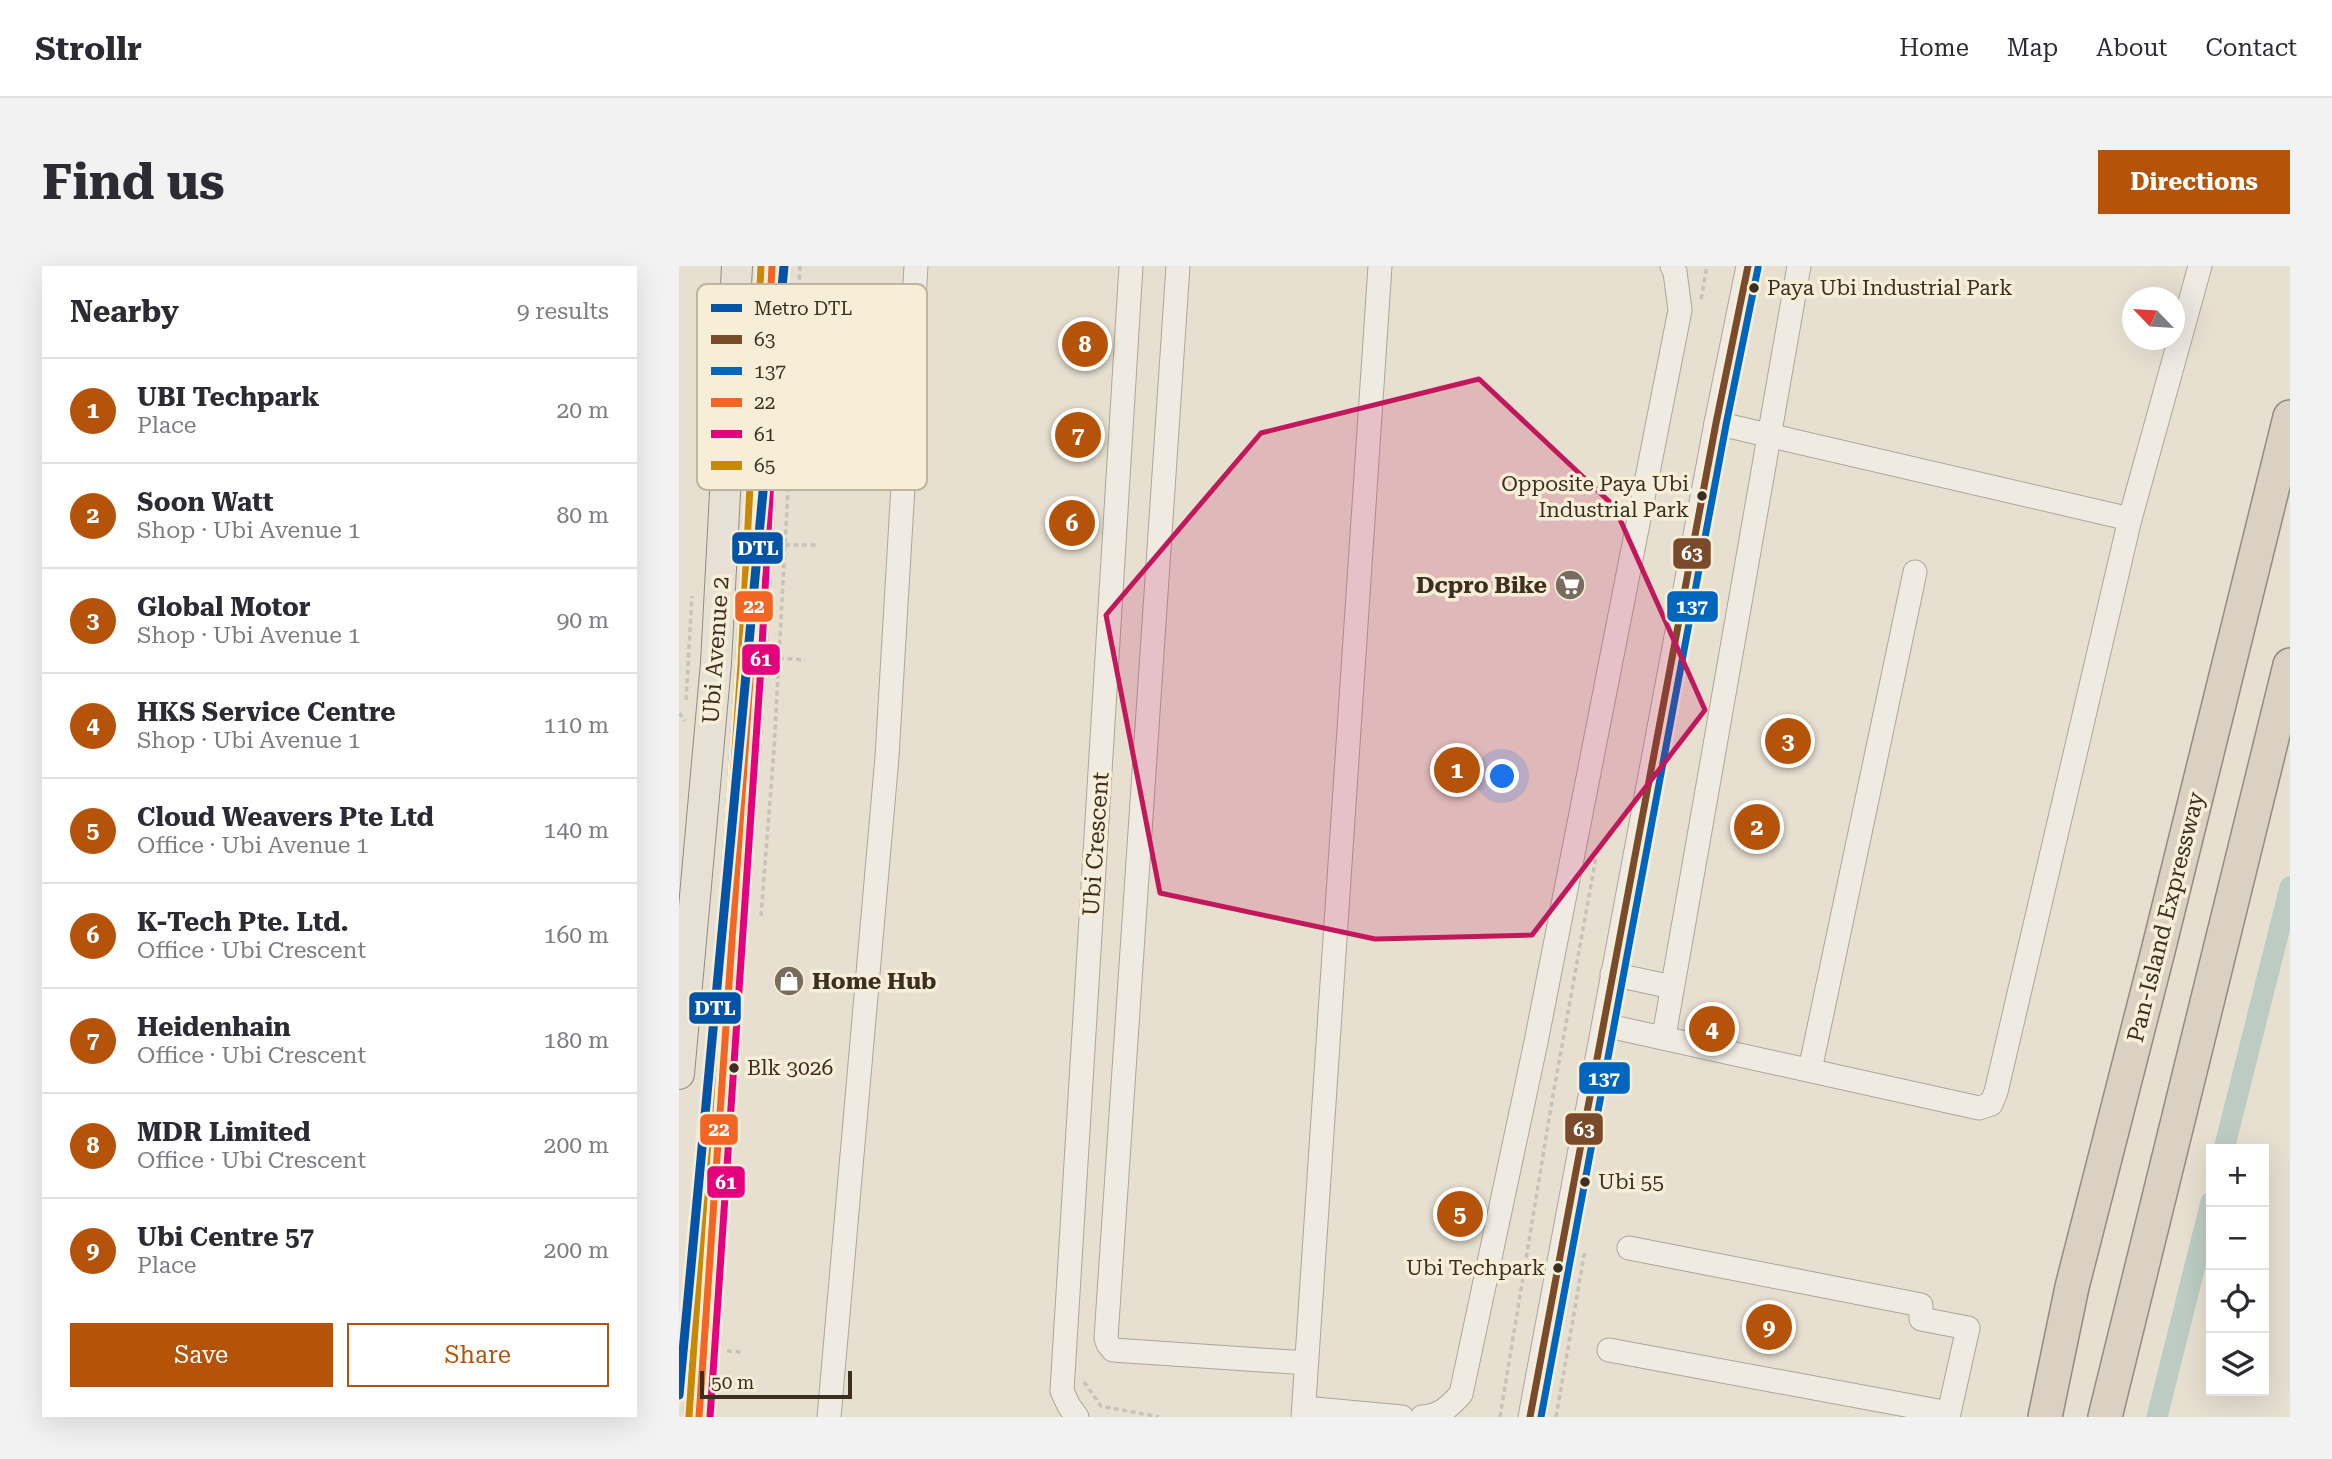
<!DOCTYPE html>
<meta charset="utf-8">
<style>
body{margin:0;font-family:"Roboto Serif",serif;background:#f2f2f3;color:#2b2b33}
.controls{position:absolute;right:21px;bottom:21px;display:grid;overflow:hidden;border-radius:0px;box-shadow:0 7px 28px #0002}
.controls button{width:63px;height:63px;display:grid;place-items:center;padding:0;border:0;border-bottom:2px solid #e1e1e2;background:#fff;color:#2b2b33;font:35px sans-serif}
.compass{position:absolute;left:1443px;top:21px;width:63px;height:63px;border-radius:50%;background:#fff;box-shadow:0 7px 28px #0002;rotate:295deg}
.scale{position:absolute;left:21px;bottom:18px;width:152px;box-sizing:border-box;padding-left:7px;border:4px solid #3d2e20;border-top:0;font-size:19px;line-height:24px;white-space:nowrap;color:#3d2e20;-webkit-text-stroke:5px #f7eed8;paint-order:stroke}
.you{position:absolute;left:824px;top:511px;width:24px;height:24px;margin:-18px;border:5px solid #fff;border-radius:50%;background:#1a73e8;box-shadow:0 0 0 10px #1a73e833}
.badge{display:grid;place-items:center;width:46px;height:46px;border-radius:50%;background:#b45309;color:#fff;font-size:23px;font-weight:700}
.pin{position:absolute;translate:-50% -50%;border:4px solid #fff;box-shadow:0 2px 7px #0006}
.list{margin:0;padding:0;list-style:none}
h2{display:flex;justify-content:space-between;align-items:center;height:91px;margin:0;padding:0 28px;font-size:30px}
h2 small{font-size:23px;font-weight:400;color:#7c7c81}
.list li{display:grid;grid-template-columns:46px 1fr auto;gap:21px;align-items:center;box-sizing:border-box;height:105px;padding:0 28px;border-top:2px solid #e1e1e2}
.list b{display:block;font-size:26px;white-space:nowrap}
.list p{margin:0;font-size:23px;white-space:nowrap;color:#7c7c81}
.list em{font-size:23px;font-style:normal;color:#7c7c81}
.actions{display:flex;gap:14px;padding:21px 28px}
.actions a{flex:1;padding:16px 0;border:2px solid #b45309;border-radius:0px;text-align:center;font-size:24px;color:#b45309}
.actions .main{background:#b45309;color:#fff}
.icon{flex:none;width:38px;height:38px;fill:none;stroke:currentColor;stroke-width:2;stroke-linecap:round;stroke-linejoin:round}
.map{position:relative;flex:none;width:1611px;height:1151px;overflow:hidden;border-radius:0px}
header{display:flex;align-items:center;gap:42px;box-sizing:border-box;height:98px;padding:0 35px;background:#fff;border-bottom:2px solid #e1e1e2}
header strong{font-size:33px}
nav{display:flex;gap:38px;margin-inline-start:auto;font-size:24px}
.intro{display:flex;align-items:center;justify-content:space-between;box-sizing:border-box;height:168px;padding:0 42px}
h1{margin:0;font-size:49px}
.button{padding:18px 32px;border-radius:0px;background:#b45309;color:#fff;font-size:24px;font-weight:700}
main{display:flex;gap:42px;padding:0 42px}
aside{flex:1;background:#fff;border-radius:0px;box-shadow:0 7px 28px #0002}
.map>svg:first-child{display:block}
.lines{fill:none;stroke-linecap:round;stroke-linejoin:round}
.canal{stroke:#bcccc2;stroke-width:21}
.minor-casing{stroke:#ada599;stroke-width:25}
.major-casing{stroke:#928b80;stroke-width:32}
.highway-casing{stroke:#928b80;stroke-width:36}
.path{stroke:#c8c2b9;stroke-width:3.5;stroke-dasharray:5 3.5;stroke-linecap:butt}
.minor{stroke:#efebe3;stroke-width:23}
.major{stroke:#e6e1d4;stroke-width:30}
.highway{stroke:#dad1c2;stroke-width:33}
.bus-1-casing{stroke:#f7eed8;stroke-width:12}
.bus-2-casing{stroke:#f7eed8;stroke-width:12}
.bus-3-casing{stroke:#f7eed8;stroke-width:12}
.bus-4-casing{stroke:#f7eed8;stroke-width:12}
.bus-5-casing{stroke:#f7eed8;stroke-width:12}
.bus-1{stroke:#7a4b2a;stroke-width:7}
.bus-2{stroke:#0065bd;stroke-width:7}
.bus-3{stroke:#f26522;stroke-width:7}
.bus-4{stroke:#e5007d;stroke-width:7}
.bus-5{stroke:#c88808;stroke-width:7}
.metro-1-casing{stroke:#f7eed8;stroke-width:14}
.metro-1{stroke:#0354a6;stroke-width:9}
.marked{fill:#c2185b;fill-opacity:0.2;stroke:#c2185b;stroke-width:5;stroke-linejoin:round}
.bus-dot{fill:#3d2e20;stroke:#f7eed8;stroke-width:2.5}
.labels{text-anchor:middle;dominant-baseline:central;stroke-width:7;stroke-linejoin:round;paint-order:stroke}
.bus-label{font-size:21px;fill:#3d2e20;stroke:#f7eed8;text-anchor:start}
.poi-label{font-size:23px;font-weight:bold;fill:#3d2e20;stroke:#f7eed8;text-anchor:end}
.street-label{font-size:23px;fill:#3d2e20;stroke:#f7eed8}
.key{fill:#f7eed8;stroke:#bfb4a1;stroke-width:2}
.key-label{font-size:19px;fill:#3d2e20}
.line-badge{stroke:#f7eed8;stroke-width:2.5}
.badge-label{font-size:19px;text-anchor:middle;font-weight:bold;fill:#fff}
</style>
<header>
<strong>Strollr</strong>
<nav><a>Home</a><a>Map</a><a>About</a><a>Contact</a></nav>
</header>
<div class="intro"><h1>Find us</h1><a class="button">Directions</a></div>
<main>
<aside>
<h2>Nearby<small>9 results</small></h2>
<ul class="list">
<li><span class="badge">1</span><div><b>UBI Techpark</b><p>Place</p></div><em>20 m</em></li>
<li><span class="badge">2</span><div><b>Soon Watt</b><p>Shop · Ubi Avenue 1</p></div><em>80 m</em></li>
<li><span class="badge">3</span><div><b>Global Motor</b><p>Shop · Ubi Avenue 1</p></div><em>90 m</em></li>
<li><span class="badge">4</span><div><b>HKS Service Centre</b><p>Shop · Ubi Avenue 1</p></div><em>110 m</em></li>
<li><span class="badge">5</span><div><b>Cloud Weavers Pte Ltd</b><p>Office · Ubi Avenue 1</p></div><em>140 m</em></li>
<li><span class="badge">6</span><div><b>K-Tech Pte. Ltd.</b><p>Office · Ubi Crescent</p></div><em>160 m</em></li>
<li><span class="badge">7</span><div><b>Heidenhain</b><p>Office · Ubi Crescent</p></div><em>180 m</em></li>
<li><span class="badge">8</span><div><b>MDR Limited</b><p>Office · Ubi Crescent</p></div><em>200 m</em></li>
<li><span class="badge">9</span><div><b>Ubi Centre 57</b><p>Place</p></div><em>200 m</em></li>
</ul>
<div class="actions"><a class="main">Save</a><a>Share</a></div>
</aside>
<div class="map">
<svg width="1611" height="1151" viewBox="0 0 1611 1151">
<rect width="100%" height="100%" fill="#e7e0d1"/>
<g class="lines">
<!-- canal -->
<g class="canal">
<polyline points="1545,883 1611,621"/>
<polyline points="1478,1151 1532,936"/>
</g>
<!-- minor casing -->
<g class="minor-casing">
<g id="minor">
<polyline points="499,0 427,1072 429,1078 434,1084 627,1097"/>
<polyline points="1037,157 1451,253"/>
<polyline points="933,708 993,721"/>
<polyline points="925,759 1300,842 1312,838 1317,826 1451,253 1521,0"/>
<polyline points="985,770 1120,0"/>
<polyline points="1131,804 1236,306"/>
<polyline points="930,1084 1270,1147 1289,1062 1242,1053 1242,1039 950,982"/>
<polyline points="625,1142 723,1151"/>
<polyline points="150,1151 208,491 237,0"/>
<polyline points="398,1151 390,1140 383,1125 452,0"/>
<polyline points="624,1151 701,0"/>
<path d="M743,1151C761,1150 770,1141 782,1128L857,776L1001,44L996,6L993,0"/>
<polyline points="851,1151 1037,157 1069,0"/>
</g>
</g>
<!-- major casing -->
<g class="major-casing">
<g id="major">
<polyline points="0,808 37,397 58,0"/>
<polyline points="20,1151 72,399 93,0"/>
</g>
</g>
<!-- highway casing -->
<g class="highway-casing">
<g id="highway">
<polyline points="1366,1151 1393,1021 1479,685 1611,151"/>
<polyline points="1426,1151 1611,399"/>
</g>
</g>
<!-- path -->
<g class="path">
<polyline points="1022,33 1028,0"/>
<polyline points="106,279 137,279"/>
<polyline points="100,392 126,394"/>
<polyline points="7,434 13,330"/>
<polyline points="0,447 6,455"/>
<polyline points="82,650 95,483 121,0"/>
<polyline points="48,1085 63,1086"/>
<polyline points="405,1116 422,1140 480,1151"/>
<polyline points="821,1151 873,835 917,591"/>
<polyline points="877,1151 906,984"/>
</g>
<!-- minor -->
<use href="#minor" class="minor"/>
<!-- major -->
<use href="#major" class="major"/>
<!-- highway -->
<use href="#highway" class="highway"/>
<!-- bus-1 casing -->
<g class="bus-1-casing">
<polyline id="bus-1" points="851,1151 1037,157 1069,0"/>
</g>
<!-- bus-2 casing -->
<g class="bus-2-casing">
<polyline id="bus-2" points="862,1151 1047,159 1079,2"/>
</g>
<!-- bus-3 casing -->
<g class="bus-3-casing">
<polyline id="bus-3" points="20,1151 72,399 93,0"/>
</g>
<!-- bus-4 casing -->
<g class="bus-4-casing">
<polyline id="bus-4" points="31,1151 82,400 103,1"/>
</g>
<!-- bus-5 casing -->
<g class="bus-5-casing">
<polyline id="bus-5" points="10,1150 62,398 82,0"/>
</g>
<!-- bus-1 -->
<use href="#bus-1" class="bus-1"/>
<!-- bus-2 -->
<use href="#bus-2" class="bus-2"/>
<!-- bus-3 -->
<use href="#bus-3" class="bus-3"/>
<!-- bus-4 -->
<use href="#bus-4" class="bus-4"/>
<!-- bus-5 -->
<use href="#bus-5" class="bus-5"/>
<!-- metro-1 casing -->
<g class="metro-1-casing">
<polyline id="metro-1" points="0,1129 105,0"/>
</g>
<!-- metro-1 -->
<use href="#metro-1" class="metro-1"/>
</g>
<!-- marked area -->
<path class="marked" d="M800,113L935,240L1026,444L853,669L696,673L481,627L427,349L582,167Z"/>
<!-- icons -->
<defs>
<g id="supermarket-disc" transform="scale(1.575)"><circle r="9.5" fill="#786c5e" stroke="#f7eed8"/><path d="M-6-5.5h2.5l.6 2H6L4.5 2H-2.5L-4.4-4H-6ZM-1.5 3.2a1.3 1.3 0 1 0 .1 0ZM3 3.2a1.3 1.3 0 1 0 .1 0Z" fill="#fff"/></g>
<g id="shop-disc" transform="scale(1.575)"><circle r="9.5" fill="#786c5e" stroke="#f7eed8"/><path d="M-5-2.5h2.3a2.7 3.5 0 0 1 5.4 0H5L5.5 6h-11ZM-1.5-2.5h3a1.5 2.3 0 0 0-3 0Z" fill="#fff"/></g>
</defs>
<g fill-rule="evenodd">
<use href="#supermarket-disc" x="891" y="319"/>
<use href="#shop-disc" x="110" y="715"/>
</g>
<!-- markers -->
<g class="bus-dot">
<circle cx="1075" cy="22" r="6"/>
<circle cx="1023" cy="230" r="6"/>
<circle cx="55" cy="802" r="6"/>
<circle cx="906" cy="916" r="6"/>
<circle cx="879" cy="1002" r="6"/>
</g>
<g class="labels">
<!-- bus labels -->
<g class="bus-label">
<text x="1088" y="22">Paya Ubi Industrial Park</text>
<text x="1010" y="218" text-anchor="end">Opposite Paya Ubi<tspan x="1010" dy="26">Industrial Park</tspan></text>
<text x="68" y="802">Blk 3026</text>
<text x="919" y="916">Ubi 55</text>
<text x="866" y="1002" text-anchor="end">Ubi Techpark</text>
</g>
<!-- poi labels -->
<g class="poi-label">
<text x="868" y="319">Dcpro Bike</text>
<text x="133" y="715" text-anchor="start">Home Hub</text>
</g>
<!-- street labels -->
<g class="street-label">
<text transform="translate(37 384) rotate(-86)">Ubi Avenue 2</text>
<text transform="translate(417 578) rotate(-86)">Ubi Crescent</text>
<text transform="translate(1487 651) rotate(-76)">Pan-Island Expressway</text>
</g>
</g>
<!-- legend -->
<rect x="18" y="18" width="230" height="206" rx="10" class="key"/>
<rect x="32" y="38" width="31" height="8" fill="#0354a6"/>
<rect x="32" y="69" width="31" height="9" fill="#7a4b2a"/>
<rect x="32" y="101" width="31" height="8" fill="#0065bd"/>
<rect x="32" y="132" width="31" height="9" fill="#f26522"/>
<rect x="32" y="164" width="31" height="8" fill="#e5007d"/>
<rect x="32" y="195" width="31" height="9" fill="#c88808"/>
<g class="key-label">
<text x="75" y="49">Metro DTL</text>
<text x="75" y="80">63</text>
<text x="75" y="112">137</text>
<text x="75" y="143">22</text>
<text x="75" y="175">61</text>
<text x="75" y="206">65</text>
</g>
<g class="line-badge">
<rect x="52" y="265" width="53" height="34" rx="7" fill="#0354a6"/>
<rect x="993" y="271" width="40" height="33" rx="7" fill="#7a4b2a"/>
<rect x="55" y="324" width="40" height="33" rx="7" fill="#f26522"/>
<rect x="987" y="324" width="53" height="33" rx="7" fill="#0065bd"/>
<rect x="62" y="377" width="40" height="33" rx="7" fill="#e5007d"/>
<rect x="9" y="725" width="54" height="34" rx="7" fill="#0354a6"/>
<rect x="899" y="795" width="53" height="34" rx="7" fill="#0065bd"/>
<rect x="885" y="846" width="40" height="34" rx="7" fill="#7a4b2a"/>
<rect x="20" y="847" width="40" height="33" rx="7" fill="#f26522"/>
<rect x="27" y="899" width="40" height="34" rx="7" fill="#e5007d"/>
</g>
<g class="badge-label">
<text x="79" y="289">DTL</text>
<text x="1013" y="294">63</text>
<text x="75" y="347">22</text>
<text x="1013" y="347">137</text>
<text x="82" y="400">61</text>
<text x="36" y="749">DTL</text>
<text x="925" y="819">137</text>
<text x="905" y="870">63</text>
<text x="40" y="870">22</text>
<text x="47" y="923">61</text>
</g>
</svg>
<div class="controls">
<button>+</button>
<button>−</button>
<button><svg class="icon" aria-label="locate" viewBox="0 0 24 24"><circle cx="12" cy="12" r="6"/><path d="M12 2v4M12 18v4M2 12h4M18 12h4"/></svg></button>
<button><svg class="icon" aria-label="layers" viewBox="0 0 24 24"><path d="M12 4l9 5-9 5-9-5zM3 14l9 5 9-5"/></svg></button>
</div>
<svg class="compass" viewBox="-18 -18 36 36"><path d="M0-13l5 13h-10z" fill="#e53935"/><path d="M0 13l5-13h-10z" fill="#7c7c81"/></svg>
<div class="scale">50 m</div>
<div class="you"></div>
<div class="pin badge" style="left:778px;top:504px">1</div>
<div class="pin badge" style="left:1078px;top:561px">2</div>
<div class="pin badge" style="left:1109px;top:475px">3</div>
<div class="pin badge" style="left:1033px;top:763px">4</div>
<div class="pin badge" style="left:781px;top:948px">5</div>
<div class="pin badge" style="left:393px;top:257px">6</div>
<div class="pin badge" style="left:399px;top:169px">7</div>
<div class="pin badge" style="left:406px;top:78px">8</div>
<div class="pin badge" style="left:1090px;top:1061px">9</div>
</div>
</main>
